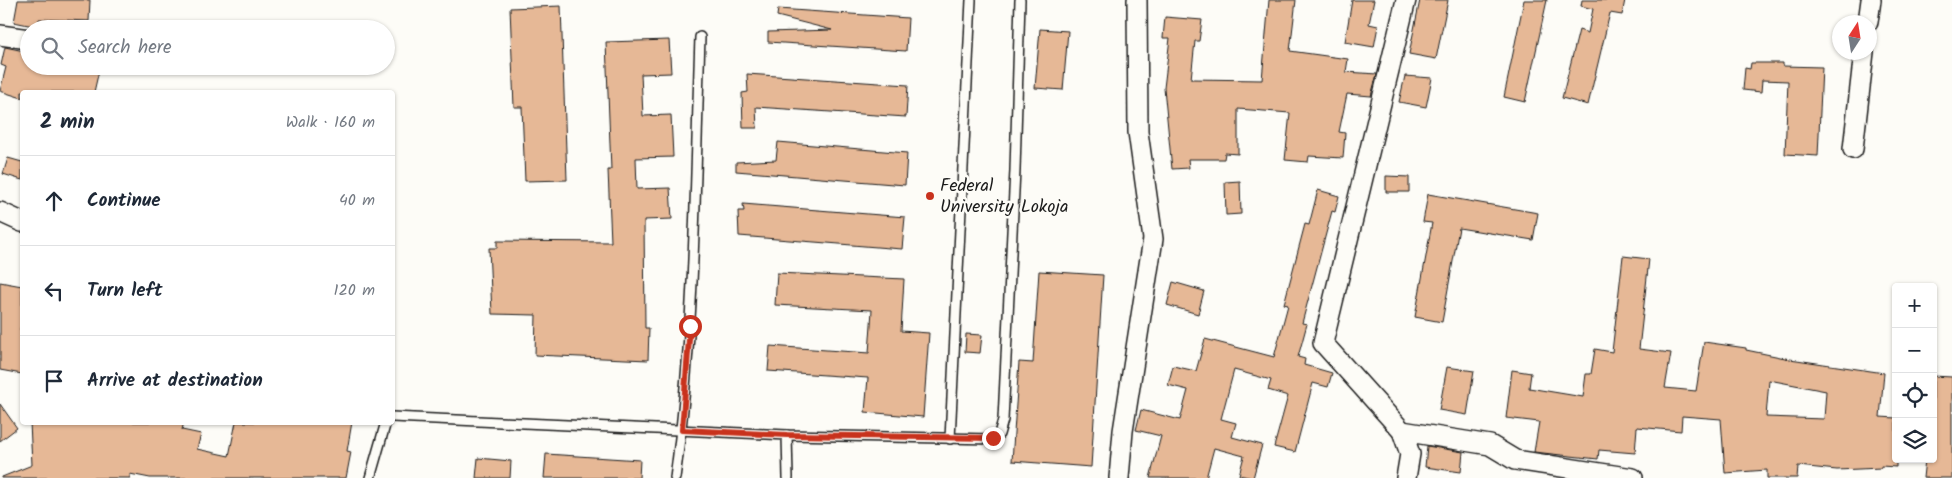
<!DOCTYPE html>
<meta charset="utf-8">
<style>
body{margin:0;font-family:Kalam,sans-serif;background:#f2f2f3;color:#1f2937}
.controls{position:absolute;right:15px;bottom:15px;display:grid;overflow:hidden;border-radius:5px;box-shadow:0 1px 4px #0004}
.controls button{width:45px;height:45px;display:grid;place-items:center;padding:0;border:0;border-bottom:1px solid #e0e1e3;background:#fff;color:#1f2937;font:25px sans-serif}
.compass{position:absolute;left:1832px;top:15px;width:45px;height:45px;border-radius:50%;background:#fff;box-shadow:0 1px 4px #0004;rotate:12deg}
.stop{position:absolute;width:15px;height:15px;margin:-11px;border:4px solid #c8321e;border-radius:50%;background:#fff}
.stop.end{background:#c8321e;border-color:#fff;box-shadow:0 1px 5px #0008}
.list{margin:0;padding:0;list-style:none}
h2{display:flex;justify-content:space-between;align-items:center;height:65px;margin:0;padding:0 20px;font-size:21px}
h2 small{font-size:16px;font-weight:400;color:#747a83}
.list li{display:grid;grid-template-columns:32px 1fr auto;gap:15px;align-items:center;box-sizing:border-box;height:90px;padding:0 20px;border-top:1px solid #e0e1e3}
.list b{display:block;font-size:19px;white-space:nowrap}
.list em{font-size:16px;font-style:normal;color:#747a83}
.icon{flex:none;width:28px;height:28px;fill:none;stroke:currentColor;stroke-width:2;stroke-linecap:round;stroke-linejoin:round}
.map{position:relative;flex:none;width:1952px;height:478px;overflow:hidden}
.search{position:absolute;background:#fff;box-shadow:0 1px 4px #0004;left:20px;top:20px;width:375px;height:55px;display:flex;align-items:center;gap:12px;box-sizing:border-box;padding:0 18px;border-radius:28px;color:#747a83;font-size:19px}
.panel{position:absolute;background:#fff;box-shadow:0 1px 4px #0004;left:20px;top:90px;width:375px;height:335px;border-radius:5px}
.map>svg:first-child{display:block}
.building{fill:#e6b896;stroke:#1c1c1c;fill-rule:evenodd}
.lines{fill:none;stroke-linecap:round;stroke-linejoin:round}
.lane-casing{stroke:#1c1c1c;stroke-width:12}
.street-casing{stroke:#1c1c1c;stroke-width:22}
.lane{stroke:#fdfcf7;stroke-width:9}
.street{stroke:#fdfcf7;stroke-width:19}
.route{stroke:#c8321e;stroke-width:6}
.poi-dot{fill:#c8321e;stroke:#fdfcf7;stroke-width:2}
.labels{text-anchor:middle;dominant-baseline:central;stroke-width:5;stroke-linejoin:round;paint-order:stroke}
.poi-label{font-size:18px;fill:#1c1c1c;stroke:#fdfcf7;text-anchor:start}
</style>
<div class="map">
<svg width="1952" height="478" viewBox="0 0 1952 478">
<rect width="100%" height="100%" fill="#fdfcf7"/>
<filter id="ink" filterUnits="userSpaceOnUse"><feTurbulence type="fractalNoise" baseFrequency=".02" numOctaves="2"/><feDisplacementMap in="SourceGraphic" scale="10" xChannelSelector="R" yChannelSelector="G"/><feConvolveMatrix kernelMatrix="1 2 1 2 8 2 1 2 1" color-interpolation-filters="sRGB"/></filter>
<g filter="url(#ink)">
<!-- building -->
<g class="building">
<polygon points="18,0 90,0 89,21 39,19 38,27 14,22"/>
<polygon points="1269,0 1296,0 1290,51 1348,59 1346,72 1377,74 1371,96 1347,94 1339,132 1345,133 1343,158 1309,156 1308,162 1285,160 1290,113 1238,109 1238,154 1225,153 1224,159 1188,159 1189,168 1172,169 1164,88 1170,38 1163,38 1165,17 1202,20 1199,41 1195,41 1191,79 1262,80"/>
<polygon points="1352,0 1374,0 1369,24 1378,26 1374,47 1345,42"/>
<polygon points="1420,0 1448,0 1436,59 1409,54"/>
<polygon points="1524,0 1547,0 1525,102 1504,97"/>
<polygon points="1582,0 1625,0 1622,15 1610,13 1588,105 1562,98 1579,30 1588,33 1593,9 1581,6"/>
<polygon points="561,6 567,180 525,181 522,107 514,107 510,8"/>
<polygon points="778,9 908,18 906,51 768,42 768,32 832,30 777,16"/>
<polygon points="1040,29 1068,31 1063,90 1035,88"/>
<polygon points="669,40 671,73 641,74 643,116 671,115 673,157 636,158 637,189 670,188 672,219 644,220 645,328 649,328 648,360 535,355 536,315 492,314 489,248 497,248 497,241 611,242 608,170 611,170 606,42"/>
<polygon points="5,47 29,52 29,66 100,66 94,92 22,92 22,98 0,91 6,67 1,65"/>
<polygon points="1751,63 1783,63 1783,66 1822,67 1818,156 1785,154 1788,81 1762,80 1761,92 1743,90 1745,68 1750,69"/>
<polygon points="747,74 908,85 906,117 756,107 757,128 743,128 742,93 748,92"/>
<polygon points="1405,76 1432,78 1426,107 1399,102"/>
<polygon points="778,142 907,153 905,185 736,171 736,162 776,160"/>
<polygon points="8,158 22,162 22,180 3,174"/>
<polygon points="1386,176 1409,177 1409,192 1386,192"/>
<polygon points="1240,181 1241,214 1226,215 1225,182"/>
<polygon points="1318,190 1339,196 1335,212 1332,211 1302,323 1307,324 1298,357 1305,359 1304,365 1332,373 1328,387 1313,383 1295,452 1274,447 1288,396 1268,390 1271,380 1234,370 1221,419 1236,423 1232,437 1262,445 1253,478 1239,475 1244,456 1214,448 1206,478 1150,478 1161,436 1136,430 1141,410 1180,420 1188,390 1168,385 1173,366 1196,371 1205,339 1274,357 1288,305 1284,304 1305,224 1309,225"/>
<polygon points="1428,194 1538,213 1533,240 1459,228 1442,322 1415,317 1432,223 1423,222"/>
<polygon points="743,204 905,217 902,249 739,236 738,211 744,211"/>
<path d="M1623,256L1649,259L1639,349L1671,353L1665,388L1696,391L1704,342L1746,348V350L1790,359L1884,373L1880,417L1896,418V467L1881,466V468L1837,470L1798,466L1797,478H1767V470L1725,473L1721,419L1682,416L1681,431L1637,427L1635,453L1599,450L1598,459L1534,452L1539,422L1506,418L1512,370L1531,373L1529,388L1583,397L1586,374H1591L1595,349L1612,352ZM1769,380L1826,391L1824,419L1766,417Z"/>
<polygon points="1039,271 1103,275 1091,467 1012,461 1019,362 1033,363"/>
<polygon points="777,273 904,279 901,331 929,333 923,417 865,412 868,378 768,371 770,346 869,353 872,310 775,305"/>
<polygon points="0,282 22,286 22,316 20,330 22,330 22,374 0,370"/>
<polygon points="1173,282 1204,291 1198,314 1167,305"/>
<polygon points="966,334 982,335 980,353 965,352"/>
<polygon points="1447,367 1474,371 1467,415 1439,410"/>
<polygon points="1933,376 1952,377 1952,478 1923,478 1925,459 1933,459"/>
<polygon points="0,404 17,428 0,441"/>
<polygon points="30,422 184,422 182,430 201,434 197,449 229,456 236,422 352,422 347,451 351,452 346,478 150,478 130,474 130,478 2,478 2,477 32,465"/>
<polygon points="1427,446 1463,452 1461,472 1425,467"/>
<polygon points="546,454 640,460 639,478 544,478"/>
<polygon points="478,458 511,461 510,478 476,478"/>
</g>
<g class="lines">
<!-- lane casing -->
<g class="lane-casing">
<g id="lane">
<polyline points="392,417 787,435 993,439 999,434 1003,420 1015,170 1020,0"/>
<polyline points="787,435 788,478"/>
<polyline points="950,439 971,0"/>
<polyline points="370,478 386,422"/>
<path d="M675,478C695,332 695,184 700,37"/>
</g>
</g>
<!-- street casing -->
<g class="street-casing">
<g id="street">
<polyline points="1868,22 1871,0"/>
<polyline points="0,35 29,39"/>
<polyline points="1853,149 1864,52"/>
<polyline points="0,212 22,222"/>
<polyline points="1402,431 1490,445 1515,460 1633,478"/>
<polyline points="1119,478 1123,431 1153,239 1138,132 1137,0"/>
<polyline points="1406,478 1410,454 1402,431 1323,343 1406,0"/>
</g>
</g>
<!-- lane -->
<use href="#lane" class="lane"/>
<!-- street -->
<use href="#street" class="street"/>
</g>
</g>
<g class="lines" filter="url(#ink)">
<!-- route -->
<polyline class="route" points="690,326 682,430 787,435 993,438"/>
</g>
<!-- markers -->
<circle class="poi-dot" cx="930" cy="196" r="5"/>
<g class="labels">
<!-- poi labels -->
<g class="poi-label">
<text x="940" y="186">Federal<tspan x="940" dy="21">University Lokoja</tspan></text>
</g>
</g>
</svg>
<div class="controls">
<button>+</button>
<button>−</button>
<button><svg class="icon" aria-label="locate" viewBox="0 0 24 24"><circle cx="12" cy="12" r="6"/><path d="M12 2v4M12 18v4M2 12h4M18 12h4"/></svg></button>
<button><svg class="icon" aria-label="layers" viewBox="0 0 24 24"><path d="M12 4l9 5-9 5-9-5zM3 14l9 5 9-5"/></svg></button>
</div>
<svg class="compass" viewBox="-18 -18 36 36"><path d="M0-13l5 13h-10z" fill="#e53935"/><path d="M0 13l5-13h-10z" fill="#747a83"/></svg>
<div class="stop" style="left:690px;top:326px"></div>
<div class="stop end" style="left:993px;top:438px"></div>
<div class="search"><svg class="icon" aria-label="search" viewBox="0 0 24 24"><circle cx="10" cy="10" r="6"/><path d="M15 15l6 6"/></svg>Search here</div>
<section class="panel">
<h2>2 min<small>Walk · 160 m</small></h2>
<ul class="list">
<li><svg class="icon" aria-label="ahead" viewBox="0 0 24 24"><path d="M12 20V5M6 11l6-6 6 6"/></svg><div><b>Continue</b></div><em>40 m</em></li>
<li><svg class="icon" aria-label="left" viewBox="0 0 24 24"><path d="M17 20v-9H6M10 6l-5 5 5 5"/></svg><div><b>Turn left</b></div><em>120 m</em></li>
<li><svg class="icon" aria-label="arrive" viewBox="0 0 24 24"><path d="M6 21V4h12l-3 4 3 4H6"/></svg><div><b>Arrive at destination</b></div></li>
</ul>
</section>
</div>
